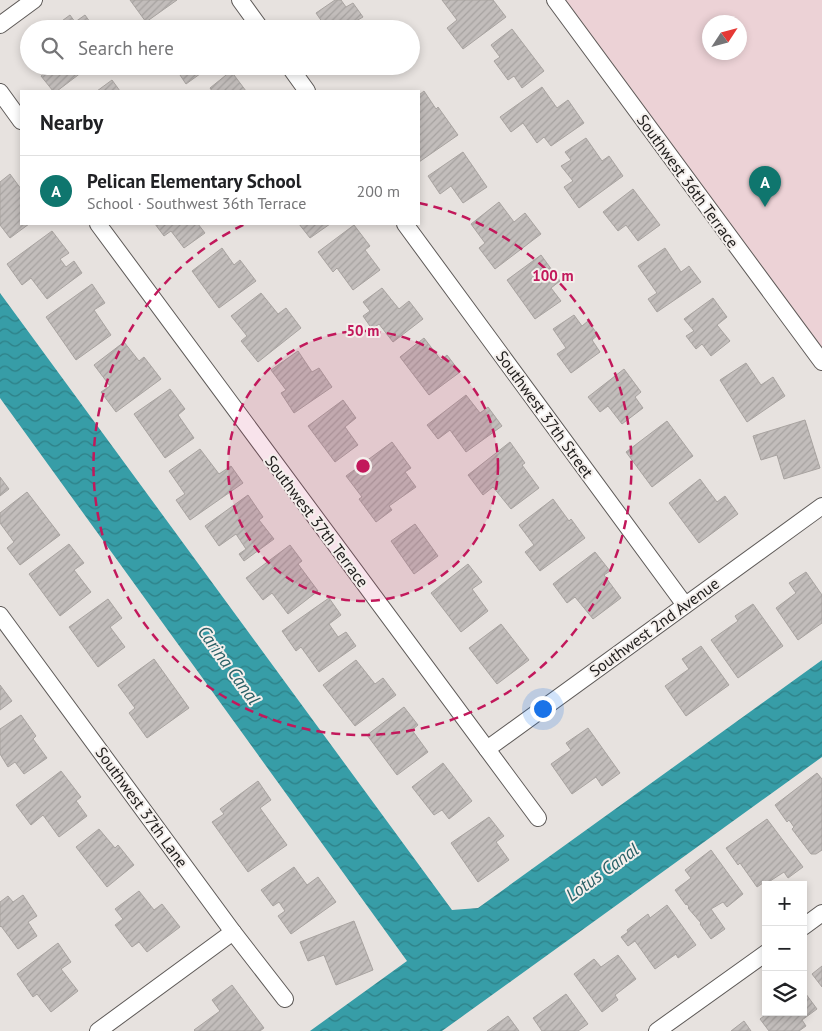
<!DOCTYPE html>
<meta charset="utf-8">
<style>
body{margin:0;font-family:"PT Sans",sans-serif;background:#f6f6f6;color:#202124}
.controls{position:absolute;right:15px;bottom:15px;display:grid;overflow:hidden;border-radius:0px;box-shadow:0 2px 8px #0003}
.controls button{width:45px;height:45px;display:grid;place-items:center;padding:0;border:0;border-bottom:1px solid #e0e0e0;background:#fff;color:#202124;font:25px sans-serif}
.compass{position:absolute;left:702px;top:15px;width:45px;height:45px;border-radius:50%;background:#fff;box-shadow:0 2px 8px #0003;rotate:54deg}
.you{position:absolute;left:542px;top:708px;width:18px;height:18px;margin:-12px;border:4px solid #fff;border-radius:50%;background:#1a73e8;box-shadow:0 0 0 8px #1a73e833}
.badge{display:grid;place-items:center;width:32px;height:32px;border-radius:50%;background:#0f766e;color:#fff;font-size:16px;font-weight:700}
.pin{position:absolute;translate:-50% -41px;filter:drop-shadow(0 1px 2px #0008)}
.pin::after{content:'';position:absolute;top:26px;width:18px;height:15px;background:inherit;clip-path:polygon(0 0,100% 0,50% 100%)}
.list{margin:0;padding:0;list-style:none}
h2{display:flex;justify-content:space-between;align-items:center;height:65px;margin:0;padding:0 20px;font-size:21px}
h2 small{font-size:16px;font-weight:400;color:#757577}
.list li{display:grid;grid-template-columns:32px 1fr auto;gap:15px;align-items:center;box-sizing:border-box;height:70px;padding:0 20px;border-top:1px solid #e0e0e0}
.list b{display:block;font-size:19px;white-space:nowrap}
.list p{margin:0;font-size:16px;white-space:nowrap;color:#757577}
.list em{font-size:16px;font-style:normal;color:#757577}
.icon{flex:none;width:28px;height:28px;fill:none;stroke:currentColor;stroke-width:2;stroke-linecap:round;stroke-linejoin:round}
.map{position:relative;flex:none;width:822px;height:1031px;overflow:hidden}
.search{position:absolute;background:#fff;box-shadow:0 2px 8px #0003;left:20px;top:20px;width:400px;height:55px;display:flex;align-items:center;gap:12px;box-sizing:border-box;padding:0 18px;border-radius:28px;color:#757577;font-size:19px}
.panel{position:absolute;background:#fff;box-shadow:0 2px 8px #0003;left:20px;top:90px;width:400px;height:135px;border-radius:0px}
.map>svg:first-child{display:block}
.education{fill:#ecd2d6;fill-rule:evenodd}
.water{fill:url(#water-waves)}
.building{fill:url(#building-hatch);stroke:#a8a3a0}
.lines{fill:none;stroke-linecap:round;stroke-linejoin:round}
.minor-casing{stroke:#5e5a58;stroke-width:18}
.minor{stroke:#fff;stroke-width:16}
.ring{fill:none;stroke:#c2185b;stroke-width:2.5;stroke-dasharray:9 6}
.labels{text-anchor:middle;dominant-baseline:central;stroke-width:4;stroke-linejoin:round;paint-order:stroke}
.street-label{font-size:16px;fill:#22201f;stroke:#f4efec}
.water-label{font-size:18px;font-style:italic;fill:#296066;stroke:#f4efec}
.centre{fill:#c2185b;stroke:#f4efec;stroke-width:2.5}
.ring-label{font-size:15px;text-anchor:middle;font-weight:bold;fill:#c2185b;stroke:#f4efec;stroke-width:4;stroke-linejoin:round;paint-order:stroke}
</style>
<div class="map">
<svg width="822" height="1031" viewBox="0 0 822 1031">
<defs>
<pattern id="water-waves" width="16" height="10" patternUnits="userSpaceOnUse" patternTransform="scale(1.25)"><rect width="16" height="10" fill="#379da7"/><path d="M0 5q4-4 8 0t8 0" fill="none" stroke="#2e8087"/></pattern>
<pattern id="building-hatch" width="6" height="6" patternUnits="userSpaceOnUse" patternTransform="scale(1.25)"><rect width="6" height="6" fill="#c2bdbb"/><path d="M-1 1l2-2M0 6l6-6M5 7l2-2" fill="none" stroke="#a6a2a0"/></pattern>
</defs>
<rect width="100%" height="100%" fill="#e7e2df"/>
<!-- education -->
<path class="education" d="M555,0H822V362ZM710,22H740V52H710Z"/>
<!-- water -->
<polygon class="water" points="0,293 452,910 478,908 822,660 822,757 442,1031 310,1031 407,961 0,398"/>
<!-- building -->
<g class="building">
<polygon points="130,0 177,0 146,22"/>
<polygon points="335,0 341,0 346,7 353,3 363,17 356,21 361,29 327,29 316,13"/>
<polygon points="442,0 493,0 506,17 463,49 447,28 457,20"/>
<polygon points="70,15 75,22 85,15 95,29 51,29"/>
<polygon points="512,29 544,71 522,88 514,76 508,80 494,61 500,57 491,45"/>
<polygon points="54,66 90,66 57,91 53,91 41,76"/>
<polygon points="174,66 211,66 186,84"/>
<polygon points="231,71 246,91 212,91 210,88"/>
<polygon points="112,80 120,91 97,91"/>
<polygon points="542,87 557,108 568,100 584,123 551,146 544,137 537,143 523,123 511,132 500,117"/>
<polygon points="424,91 436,109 438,107 458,135 419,162 419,95"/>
<polygon points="586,138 602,161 609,156 623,176 579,208 564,187 573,181 561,166 571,160 565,152"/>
<polygon points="463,152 487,187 463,203 451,186 440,194 428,176"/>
<polygon points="10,174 21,189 21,224 29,224 10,238 0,225 0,182"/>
<polygon points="633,189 660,225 638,241 626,225 618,231 603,212"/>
<polygon points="499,202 514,222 525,213 541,234 495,269 479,248 485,243 471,224"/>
<polygon points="155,224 198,224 205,233 184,248 171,231 164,236"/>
<polygon points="299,224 330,224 310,238"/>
<polygon points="354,225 370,246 365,250 380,270 353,290 337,268 333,272 318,252"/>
<polygon points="52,231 69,253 60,259 66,267 74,261 82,273 47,299 31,278 22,285 7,264"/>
<polygon points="222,248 234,265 240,260 256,281 219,308 192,271"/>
<polygon points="665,248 681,272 689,266 701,282 657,312 648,299 657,293 638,266"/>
<polygon points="541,255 560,281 551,288 561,301 535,319 507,280"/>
<polygon points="92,284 105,303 94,310 111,335 76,360 46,317"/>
<polygon points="382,288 399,309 409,301 423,319 393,342 379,324 372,329 363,316 370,311 363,302"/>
<polygon points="261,293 278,314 286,308 301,328 258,362 241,341 247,336 231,316"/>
<polygon points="713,298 727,317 717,325 730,341 711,356 702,344 696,349 686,336 694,331 684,319"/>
<polygon points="574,315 582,326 588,321 598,335 592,340 600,352 571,373 557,354 566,348 553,329"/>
<polygon points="424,338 441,360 447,355 460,372 429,395 400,357"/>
<polygon points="124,342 139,361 144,357 161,379 116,412 101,392 110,386 94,365"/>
<polygon points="298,351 312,372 319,368 332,387 294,413 281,393 286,390 271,370"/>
<polygon points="746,363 761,385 773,377 785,396 747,422 720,380"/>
<polygon points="624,369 641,392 635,397 643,408 622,424 608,406 600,412 588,397"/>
<polygon points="170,389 185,409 178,415 194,438 165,458 134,414"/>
<polygon points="466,395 480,413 488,407 502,426 466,452 450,430 438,439 427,425"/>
<polygon points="343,400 356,418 345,427 358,445 335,462 308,426"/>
<polygon points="805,420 820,468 784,479 777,455 761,460 753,436"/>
<polygon points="667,421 693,456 652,487 626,452"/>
<polygon points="392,442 411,468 405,472 416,487 389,506 392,510 376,522 359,499 362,497 346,476"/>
<polygon points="510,442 525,463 522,465 539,488 511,509 493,487 483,495 468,475"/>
<polygon points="200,449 219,474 231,466 243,483 190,520 176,500 185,494 169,471"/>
<polygon points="0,477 9,489 0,496"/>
<polygon points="700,479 717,502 725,496 738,514 699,543 669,503"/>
<polygon points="27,492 60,535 20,565 7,548 14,542 0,523 0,513"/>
<polygon points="248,495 263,517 259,520 274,539 244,561 239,554 246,549 236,534 219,546 205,526"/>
<polygon points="553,499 569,521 571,519 585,538 540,571 525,552 534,545 519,525"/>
<polygon points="415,524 438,556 414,574 391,541"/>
<polygon points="69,544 84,563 74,570 91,592 60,616 29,574"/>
<polygon points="290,545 302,561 298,564 318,591 288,614 272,593 263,600 246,578"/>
<polygon points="595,552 610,571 604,575 621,598 593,619 575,597 567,603 553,584"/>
<polygon points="468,564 482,582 472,589 488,611 461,632 431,593"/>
<polygon points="806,572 822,595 822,623 798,640 776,608 796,593 789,583"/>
<polygon points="329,598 341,615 329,624 338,637 346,632 356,646 319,672 301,647 296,651 282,631"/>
<polygon points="108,599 122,618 110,627 125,647 98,667 69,627"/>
<polygon points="753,604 783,646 738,678 711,640 738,621 735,616"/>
<polygon points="501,624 529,660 497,684 469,648"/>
<polygon points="701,646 729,685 686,716 665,686 689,669 682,659"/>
<polygon points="154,659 189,708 147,738 129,713 135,708 118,685"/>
<polygon points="356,660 375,684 383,678 396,695 355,726 323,685"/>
<polygon points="0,685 12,701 0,710"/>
<polygon points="404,707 418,725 412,730 428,752 397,775 367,735"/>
<polygon points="21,715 36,736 33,739 47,758 24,774 15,762 8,767 0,754 0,729"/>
<polygon points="588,728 620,773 602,786 596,777 572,794 551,764 571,750 566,743"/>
<polygon points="443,763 472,801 449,819 442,810 434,815 412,787"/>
<polygon points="61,771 81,797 76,801 87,816 59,837 43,815 31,825 16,805"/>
<polygon points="817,773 822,779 822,850 816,854 811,854 792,829 794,827 789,820 787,822 775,805"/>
<polygon points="258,781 271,800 260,808 287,845 248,872 212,822 224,814 220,809"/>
<polygon points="489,817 504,836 496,842 509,860 478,882 451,843"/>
<polygon points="767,819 803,867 788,878 784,872 767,883 766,881 757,887 740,863 738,865 726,848"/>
<polygon points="99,829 115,848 118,845 134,865 107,887 76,847"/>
<polygon points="711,850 743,894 727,907 723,902 711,909 725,929 711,939 700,924 701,923 688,908 689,907 687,904 686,905 675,890 691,878 685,870"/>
<polygon points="294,867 307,885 318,877 336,902 291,934 278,916 285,911 279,902 273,906 261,890"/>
<polygon points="139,891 154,910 162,904 180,927 147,952 139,942 132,947 115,925 123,919 115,909"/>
<polygon points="23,895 37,916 28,922 37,936 18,949 1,926 0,927 0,902 8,896 13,902"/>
<polygon points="667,905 696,945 678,958 676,954 655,969 635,941 628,946 621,937 628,932 627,930 648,914 650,918"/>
<polygon points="354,921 373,970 336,985 324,955 308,961 300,942"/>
<polygon points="58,943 71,962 61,969 78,991 51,1012 37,994 33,997 17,974"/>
<polygon points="618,955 636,979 615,995 618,1000 602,1012 574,974 594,959 601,967"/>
<polygon points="822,966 822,987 812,974"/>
<polygon points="232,985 264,1028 260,1031 195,1031 194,1030 220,1011 212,1000"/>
<polygon points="803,990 817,1009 802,1020 806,1026 799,1031 769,1031 760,1019 769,1012 803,1012"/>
<polygon points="566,994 588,1024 578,1031 542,1031 533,1018"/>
<polygon points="508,1016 519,1031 487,1031"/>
<polygon points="744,1021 751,1031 731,1031"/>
</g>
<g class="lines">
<!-- minor casing -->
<g class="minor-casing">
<g id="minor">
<polyline points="240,0 261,29"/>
<polyline points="555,0 822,362"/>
<polyline points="0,25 34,0"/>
<polyline points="289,66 307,91"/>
<polyline points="0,92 21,121"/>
<polyline points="98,224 538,818"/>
<polyline points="405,224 685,605"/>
<polyline points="0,615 233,932 285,999"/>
<polyline points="487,749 822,506"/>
<polyline points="803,927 822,913"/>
<polyline points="98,1031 233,932"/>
<polyline points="657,1031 766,953"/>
</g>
</g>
<!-- minor -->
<use href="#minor" class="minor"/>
</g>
<!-- distance rings -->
<circle cx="363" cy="466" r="135" fill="#c2185b" fill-opacity=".12"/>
<g class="ring">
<circle cx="363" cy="466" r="135"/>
<path d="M419 203A269 269 0 1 1 245 224"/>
</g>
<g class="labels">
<!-- street labels -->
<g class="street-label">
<text transform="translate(688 181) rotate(54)">Southwest 36th Terrace</text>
<text transform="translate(545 414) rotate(54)">Southwest 37th Street</text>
<text transform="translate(317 521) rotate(53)">Southwest 37th Terrace</text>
<text transform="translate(654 627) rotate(-36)">Southwest 2nd Avenue</text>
<text transform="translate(142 807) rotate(54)">Southwest 37th Lane</text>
</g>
<!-- water labels -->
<g class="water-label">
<text transform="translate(229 665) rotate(54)">Carina Canal</text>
<text transform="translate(602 872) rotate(-36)">Lotus Canal</text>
</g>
</g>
<circle cx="363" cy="466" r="8" class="centre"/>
<g class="ring-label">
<text x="553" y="281">100 m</text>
<text x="363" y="336">50 m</text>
</g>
</svg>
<div class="controls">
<button>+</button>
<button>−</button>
<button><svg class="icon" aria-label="layers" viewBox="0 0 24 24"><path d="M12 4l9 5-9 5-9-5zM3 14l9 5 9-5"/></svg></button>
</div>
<svg class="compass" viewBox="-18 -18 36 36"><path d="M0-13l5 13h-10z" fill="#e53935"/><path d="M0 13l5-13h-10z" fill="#757577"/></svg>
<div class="you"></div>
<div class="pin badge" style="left:765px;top:207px">A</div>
<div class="search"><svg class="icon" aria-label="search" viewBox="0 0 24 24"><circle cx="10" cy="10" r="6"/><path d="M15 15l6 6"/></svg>Search here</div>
<section class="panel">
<h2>Nearby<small></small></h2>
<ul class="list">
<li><span class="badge">A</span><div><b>Pelican Elementary School</b><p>School · Southwest 36th Terrace</p></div><em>200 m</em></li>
</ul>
</section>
</div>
